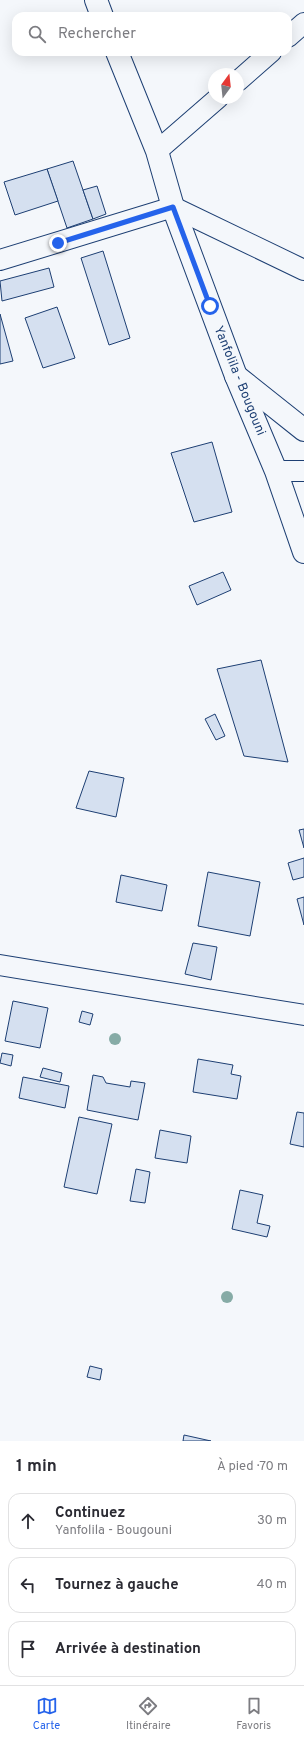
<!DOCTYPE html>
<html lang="fr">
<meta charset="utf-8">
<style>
body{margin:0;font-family:Overpass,sans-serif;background:#f2f2f3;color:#2b2b33}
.compass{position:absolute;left:208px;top:68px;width:36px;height:36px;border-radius:50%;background:#fff;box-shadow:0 4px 16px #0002;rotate:15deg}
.stop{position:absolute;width:12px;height:12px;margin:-9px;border:3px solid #2563eb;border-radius:50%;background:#fff}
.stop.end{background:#2563eb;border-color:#fff;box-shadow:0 1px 4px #0008}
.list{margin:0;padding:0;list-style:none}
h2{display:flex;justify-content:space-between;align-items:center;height:52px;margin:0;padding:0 16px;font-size:17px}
h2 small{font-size:13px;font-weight:400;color:#7c7c81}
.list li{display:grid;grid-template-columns:26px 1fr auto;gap:12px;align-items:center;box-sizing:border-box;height:56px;margin:0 8px 8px;padding:0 8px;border:1px solid #e1e1e2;border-radius:12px}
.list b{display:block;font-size:15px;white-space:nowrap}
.list p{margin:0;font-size:13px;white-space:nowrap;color:#7c7c81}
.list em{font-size:13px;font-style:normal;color:#7c7c81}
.icon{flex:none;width:22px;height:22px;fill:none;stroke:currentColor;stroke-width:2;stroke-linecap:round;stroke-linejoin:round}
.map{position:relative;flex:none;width:304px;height:1441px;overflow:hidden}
.search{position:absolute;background:#fff;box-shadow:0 4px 16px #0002;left:12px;right:12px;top:12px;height:44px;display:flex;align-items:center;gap:10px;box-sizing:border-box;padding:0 14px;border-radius:12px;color:#7c7c81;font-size:15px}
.sheet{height:244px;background:#fff}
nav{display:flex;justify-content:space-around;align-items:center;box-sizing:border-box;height:56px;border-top:1px solid #e1e1e2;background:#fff;font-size:11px;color:#7c7c81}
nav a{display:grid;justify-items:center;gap:2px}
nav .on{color:#2563eb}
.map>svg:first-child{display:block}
.building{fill:#d5e0f0;stroke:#1d3f73}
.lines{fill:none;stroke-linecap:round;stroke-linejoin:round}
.minor-casing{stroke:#1d3f73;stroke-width:22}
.tertiary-casing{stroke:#1d3f73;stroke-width:24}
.primary-casing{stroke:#1d3f73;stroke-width:24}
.minor{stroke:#f4f7fb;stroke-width:20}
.tertiary{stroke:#f4f7fb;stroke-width:22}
.primary{stroke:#f4f7fb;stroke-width:22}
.tree{fill:#86aba6}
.route{stroke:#2563eb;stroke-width:5}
.labels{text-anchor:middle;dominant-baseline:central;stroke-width:3;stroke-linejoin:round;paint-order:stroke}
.street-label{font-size:13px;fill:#1d3f73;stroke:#f4f7fb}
</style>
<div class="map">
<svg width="304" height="1441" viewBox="0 0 304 1441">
<rect width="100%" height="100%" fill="#f4f7fb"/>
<!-- building -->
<g class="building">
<polygon points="73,161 93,219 67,228 47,169"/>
<polygon points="47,169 58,201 15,215 4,182"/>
<polygon points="97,186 106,214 93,219 83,190"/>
<polygon points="103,251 130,338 109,345 81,258"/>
<polygon points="49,268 54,287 2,301 0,281"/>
<polygon points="57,307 75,358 43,368 25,318"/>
<polygon points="0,314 13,361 0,364"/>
<polygon points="212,442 232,512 194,522 171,453"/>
<polygon points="223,572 231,590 197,605 189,586"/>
<polygon points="261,660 288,762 244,756 217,669"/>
<polygon points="215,714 225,736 216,740 205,719"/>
<polygon points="89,771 124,778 116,817 76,808"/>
<polygon points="304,829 304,848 299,830"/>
<polygon points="304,858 304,877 293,880 288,863"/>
<polygon points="208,872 260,882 250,936 198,926"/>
<polygon points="121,875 167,885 162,911 116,902"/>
<polygon points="304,897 304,925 297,899"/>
<polygon points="193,943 217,947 211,980 185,974"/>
<polygon points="13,1001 48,1008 40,1048 5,1041"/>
<polygon points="82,1011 93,1014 90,1025 79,1022"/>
<polygon points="2,1053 13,1055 11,1066 0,1063"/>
<polygon points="198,1059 233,1065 231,1074 241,1076 237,1099 193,1092"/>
<polygon points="43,1068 62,1073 60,1082 40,1077"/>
<polygon points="93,1075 103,1077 106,1083 130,1087 131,1081 145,1083 138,1120 87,1110"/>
<polygon points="23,1077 69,1086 65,1108 19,1098"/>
<polygon points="297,1112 304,1113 304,1147 290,1144"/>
<polygon points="79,1117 112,1124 97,1194 64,1187"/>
<polygon points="160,1130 191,1136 187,1163 155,1158"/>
<polygon points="136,1169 150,1172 145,1203 130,1201"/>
<polygon points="240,1190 263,1195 257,1223 270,1226 267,1237 232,1229"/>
<polygon points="90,1366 102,1369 100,1380 87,1377"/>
<polygon points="184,1435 211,1441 183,1441"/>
</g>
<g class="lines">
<!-- minor casing -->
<g class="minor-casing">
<g id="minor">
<polyline points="288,37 304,23"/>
<polyline points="238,81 271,52"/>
<polyline points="157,151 218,98"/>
<polyline points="0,260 173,207 304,270"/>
<polyline points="276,471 304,471"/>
<polyline points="0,965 304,1015"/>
</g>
</g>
<!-- tertiary casing -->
<g class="tertiary-casing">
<polyline id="tertiary" points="236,376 304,430"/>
</g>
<!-- primary casing -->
<g class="primary-casing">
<g id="primary">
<polyline points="96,0 102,16"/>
<polyline points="117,52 157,151 173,207 236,376 276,471 304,552"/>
</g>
</g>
<!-- minor -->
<use href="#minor" class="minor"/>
<!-- tertiary -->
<use href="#tertiary" class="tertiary"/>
<!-- primary -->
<use href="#primary" class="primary"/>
</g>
<!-- trees -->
<g class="tree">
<circle cx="115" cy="1039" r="6"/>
<circle cx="227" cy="1297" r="6"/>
</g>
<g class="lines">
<!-- route -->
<polyline class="route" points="58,243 173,207 210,306"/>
</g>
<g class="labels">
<!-- street labels -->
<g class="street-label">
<text transform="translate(239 381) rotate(68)">Yanfolila - Bougouni</text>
</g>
</g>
</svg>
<svg class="compass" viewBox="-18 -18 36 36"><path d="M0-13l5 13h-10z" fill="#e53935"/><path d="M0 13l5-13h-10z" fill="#7c7c81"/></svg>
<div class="stop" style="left:210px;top:306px"></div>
<div class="stop end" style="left:58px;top:243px"></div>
<div class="search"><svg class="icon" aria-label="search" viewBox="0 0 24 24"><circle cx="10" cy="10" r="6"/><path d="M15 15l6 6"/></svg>Rechercher</div>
</div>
<section class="sheet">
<h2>1 min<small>À pied · 70 m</small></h2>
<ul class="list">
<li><svg class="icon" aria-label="ahead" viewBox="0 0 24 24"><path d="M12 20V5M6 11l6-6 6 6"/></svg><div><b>Continuez</b><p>Yanfolila - Bougouni</p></div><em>30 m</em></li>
<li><svg class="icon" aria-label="left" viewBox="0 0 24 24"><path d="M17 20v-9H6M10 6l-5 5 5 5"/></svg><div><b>Tournez à gauche</b></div><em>40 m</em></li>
<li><svg class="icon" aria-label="arrive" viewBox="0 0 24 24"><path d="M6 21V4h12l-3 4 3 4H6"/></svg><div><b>Arrivée à destination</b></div></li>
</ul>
</section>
<nav>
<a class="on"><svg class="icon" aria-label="map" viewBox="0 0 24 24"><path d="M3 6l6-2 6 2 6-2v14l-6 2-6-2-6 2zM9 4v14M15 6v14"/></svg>Carte</a>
<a><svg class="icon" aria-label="directions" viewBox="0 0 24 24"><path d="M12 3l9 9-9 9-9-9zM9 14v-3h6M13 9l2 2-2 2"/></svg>Itinéraire</a>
<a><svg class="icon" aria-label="saved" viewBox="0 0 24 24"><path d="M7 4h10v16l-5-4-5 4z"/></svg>Favoris</a>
</nav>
